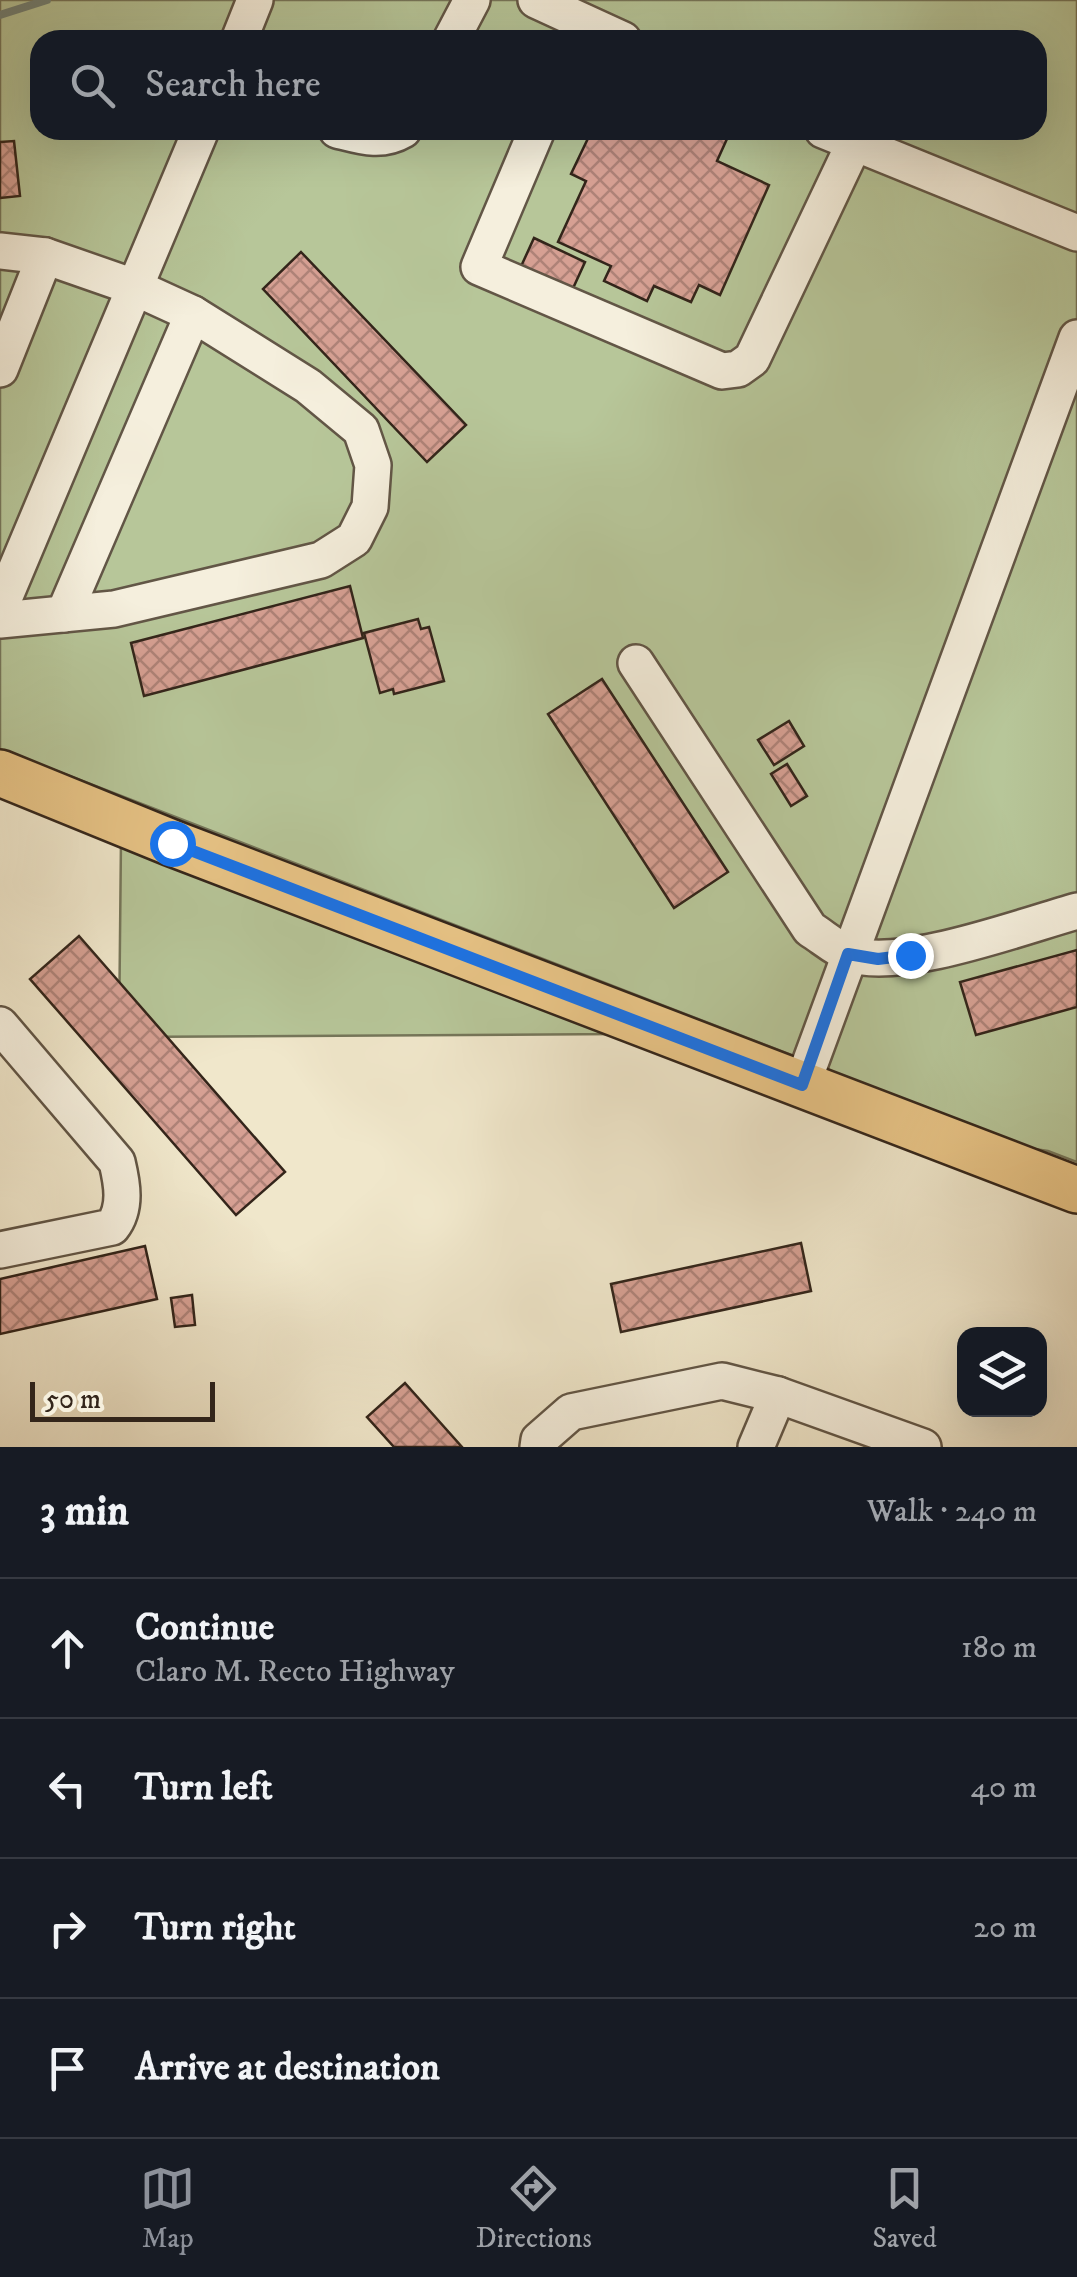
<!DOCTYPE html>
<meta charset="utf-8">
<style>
body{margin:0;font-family:"IM FELL DW Pica",serif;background:#242831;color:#f1f3f6}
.controls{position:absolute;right:30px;bottom:30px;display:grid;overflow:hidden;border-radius:20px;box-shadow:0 10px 40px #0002}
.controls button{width:90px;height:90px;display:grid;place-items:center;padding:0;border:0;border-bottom:2px solid #363941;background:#171b24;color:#f1f3f6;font:50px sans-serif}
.scale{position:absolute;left:30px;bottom:25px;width:185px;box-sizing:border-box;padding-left:10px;border:5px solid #33251a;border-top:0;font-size:28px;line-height:35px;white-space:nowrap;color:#33251a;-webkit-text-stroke:8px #f5efdd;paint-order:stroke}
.stop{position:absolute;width:30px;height:30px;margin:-22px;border:8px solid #1a73e8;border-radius:50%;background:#fff}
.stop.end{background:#1a73e8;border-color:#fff;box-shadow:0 2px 10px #0008}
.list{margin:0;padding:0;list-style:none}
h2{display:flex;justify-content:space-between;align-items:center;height:130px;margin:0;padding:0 40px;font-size:42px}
h2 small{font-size:32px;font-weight:400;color:#9ea1a6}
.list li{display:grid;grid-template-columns:65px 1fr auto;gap:30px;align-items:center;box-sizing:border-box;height:140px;padding:0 40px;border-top:2px solid #363941}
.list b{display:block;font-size:38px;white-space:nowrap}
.list p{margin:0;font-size:32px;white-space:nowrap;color:#9ea1a6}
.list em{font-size:32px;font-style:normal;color:#9ea1a6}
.icon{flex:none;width:55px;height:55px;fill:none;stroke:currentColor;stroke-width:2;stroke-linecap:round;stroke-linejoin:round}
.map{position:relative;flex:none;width:1077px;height:1447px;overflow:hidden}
.search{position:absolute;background:#171b24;box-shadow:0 10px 40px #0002;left:30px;right:30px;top:30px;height:110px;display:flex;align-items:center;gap:25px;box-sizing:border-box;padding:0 35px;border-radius:30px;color:#9ea1a6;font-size:38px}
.sheet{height:690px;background:#171b24}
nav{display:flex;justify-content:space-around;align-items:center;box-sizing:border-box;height:140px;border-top:2px solid #363941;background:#171b24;font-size:28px;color:#9ea1a6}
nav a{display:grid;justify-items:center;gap:5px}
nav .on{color:#8c9099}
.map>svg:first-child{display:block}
.green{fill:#b7c699;stroke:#75765a;stroke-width:2.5;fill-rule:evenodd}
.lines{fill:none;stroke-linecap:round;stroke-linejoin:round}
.stream{stroke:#718278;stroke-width:8}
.building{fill:url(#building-cross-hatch);stroke:#33251a;stroke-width:2.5}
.minor-casing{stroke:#625646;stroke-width:40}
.major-casing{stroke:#33251a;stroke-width:50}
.minor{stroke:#f5efdd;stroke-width:35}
.major{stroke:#e8c486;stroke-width:45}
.route{stroke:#1a73e8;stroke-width:12}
</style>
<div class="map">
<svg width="1077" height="1447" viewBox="0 0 1077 1447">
<defs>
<pattern id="building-cross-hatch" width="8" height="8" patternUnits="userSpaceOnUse" patternTransform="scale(2.5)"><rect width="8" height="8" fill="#d6a093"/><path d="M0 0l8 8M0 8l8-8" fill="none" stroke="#ae8277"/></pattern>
</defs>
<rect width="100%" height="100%" fill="#f0e7cb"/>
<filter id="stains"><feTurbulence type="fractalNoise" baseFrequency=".002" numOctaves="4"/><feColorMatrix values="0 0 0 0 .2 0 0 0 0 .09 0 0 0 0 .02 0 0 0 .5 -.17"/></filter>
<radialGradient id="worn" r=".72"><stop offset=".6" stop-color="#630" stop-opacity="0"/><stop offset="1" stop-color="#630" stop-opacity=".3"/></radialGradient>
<!-- green -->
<g class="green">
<path d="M0,0H1077V1162L1048,1151L1000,1144L799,1058L0,749ZM40,40H1037V130H40Z"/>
<polygon points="121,839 620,1034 119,1037"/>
</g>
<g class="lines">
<!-- stream -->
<polyline class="stream" points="0,15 47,0"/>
</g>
<!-- building -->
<g class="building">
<polygon points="592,130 731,130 717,161 769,185 720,295 699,285 691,302 654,286 647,301 604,281 611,266 558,242 586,181 571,174"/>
<polygon points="14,141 20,196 0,198 0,142"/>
<polygon points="534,238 585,262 569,297 518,273"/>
<polygon points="301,252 466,425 427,462 263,289"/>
<polygon points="350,586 363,638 144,696 131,643"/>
<polygon points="418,619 421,629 429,627 444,681 394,694 393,689 380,693 364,633"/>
<polygon points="602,679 728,872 674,908 548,714"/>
<polygon points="789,721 804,746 774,765 758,740"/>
<polygon points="787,764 807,796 791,806 771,774"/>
<polygon points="79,936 285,1172 236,1215 30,979"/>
<polygon points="1077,950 1077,1007 976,1035 960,982"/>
<polygon points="801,1243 811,1291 621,1332 611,1284"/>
<polygon points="145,1246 157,1299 0,1334 0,1279"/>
<polygon points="192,1295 195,1325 175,1327 171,1298"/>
<polygon points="405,1383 462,1447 394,1447 367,1417"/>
</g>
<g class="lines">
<!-- minor casing -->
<g class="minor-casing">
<g id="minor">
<polyline points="536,0 623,40"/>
<polyline points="239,40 255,0"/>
<polyline points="451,40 472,0"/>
<path d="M337,130C361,136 381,143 403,130"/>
<polyline points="537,130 479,267 722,371 738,369 752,359 854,144"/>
<polyline points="823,130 1077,233"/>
<polyline points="0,251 45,256 134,287 193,314 308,386 361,430 373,465 370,507 354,539 321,560 114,609 0,620"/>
<polyline points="0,369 45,256"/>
<polyline points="0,608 201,130"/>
<polyline points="64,614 193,314"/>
<path d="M636,663L810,929C823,937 836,949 850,954C900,972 1023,926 1077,911"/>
<path d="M0,1025L117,1162C122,1183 127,1208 112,1227L0,1250"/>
<polyline points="802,1085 1077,338"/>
<polyline points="538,1447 539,1440 571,1412 722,1381 778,1395 923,1447"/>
<polyline points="756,1447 778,1395"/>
</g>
</g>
<!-- major casing -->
<g class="major-casing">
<polyline id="major" points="0,773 172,843 1077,1190"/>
</g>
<!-- minor -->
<use href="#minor" class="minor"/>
<!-- major -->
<use href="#major" class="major"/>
</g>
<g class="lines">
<!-- route -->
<polyline class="route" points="172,843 802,1085 848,954 878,959 910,955"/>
</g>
<rect width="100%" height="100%" filter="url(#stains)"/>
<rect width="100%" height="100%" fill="url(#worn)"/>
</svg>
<div class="controls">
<button><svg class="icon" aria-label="layers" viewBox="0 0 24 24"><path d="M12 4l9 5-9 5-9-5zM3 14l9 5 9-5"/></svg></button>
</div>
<div class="scale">50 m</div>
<div class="stop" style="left:172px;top:843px"></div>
<div class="stop end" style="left:910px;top:955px"></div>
<div class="search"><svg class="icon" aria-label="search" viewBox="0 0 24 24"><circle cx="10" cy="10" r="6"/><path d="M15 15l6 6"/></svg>Search here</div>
</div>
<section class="sheet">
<h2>3 min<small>Walk · 240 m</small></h2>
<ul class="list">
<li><svg class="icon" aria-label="ahead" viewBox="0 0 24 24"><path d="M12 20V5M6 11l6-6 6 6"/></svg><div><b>Continue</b><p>Claro M. Recto Highway</p></div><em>180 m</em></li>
<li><svg class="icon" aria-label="left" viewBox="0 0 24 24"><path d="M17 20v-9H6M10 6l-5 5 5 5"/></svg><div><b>Turn left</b></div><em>40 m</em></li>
<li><svg class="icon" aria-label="right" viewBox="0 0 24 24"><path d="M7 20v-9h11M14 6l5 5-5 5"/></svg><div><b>Turn right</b></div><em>20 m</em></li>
<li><svg class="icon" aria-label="arrive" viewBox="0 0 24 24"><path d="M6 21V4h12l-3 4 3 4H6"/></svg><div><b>Arrive at destination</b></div></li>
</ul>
</section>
<nav>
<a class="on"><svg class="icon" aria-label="map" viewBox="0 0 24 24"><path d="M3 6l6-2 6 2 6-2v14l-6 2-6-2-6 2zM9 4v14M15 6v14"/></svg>Map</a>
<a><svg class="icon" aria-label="directions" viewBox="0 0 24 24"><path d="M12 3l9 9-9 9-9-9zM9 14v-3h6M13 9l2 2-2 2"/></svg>Directions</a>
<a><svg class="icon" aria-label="saved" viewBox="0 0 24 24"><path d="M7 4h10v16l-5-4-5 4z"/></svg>Saved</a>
</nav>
